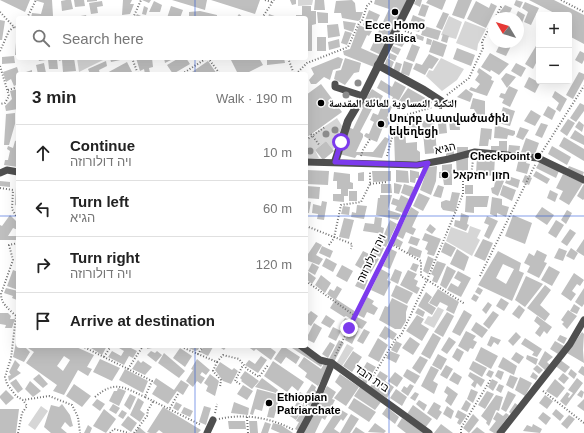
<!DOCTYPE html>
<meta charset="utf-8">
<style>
body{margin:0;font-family:Helvetica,"Noto Naskh Arabic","Noto Sans Armenian",Heebo,sans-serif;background:#f6f6f6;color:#222}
.controls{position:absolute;right:12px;top:12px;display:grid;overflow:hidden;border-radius:4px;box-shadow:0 4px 16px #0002}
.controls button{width:36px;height:36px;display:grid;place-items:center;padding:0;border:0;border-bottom:1px solid #e0e0e0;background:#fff;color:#222;font:20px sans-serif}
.compass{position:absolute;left:488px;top:12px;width:36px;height:36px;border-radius:50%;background:#fff;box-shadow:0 4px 16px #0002;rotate:308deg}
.stop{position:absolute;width:12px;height:12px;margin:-9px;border:3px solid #7c3aed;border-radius:50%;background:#fff}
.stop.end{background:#7c3aed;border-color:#fff;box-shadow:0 1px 4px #0008}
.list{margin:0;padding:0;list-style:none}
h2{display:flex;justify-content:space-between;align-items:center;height:52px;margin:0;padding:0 16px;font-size:17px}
h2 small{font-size:13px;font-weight:400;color:#767676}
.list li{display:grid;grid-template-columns:26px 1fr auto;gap:12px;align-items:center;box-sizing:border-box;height:56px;padding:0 16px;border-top:1px solid #e0e0e0}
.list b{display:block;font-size:15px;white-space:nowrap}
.list p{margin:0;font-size:13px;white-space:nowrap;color:#767676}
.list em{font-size:13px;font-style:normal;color:#767676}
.icon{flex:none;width:22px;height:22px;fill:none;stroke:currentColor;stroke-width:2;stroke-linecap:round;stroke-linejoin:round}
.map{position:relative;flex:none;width:584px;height:433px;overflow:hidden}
.search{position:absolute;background:#fff;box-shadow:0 4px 16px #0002;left:16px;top:16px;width:292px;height:44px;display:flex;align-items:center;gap:10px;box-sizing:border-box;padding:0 14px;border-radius:4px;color:#767676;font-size:15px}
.panel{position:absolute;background:#fff;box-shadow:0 4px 16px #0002;left:16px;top:72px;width:292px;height:276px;border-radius:4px}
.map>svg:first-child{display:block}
.green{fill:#d6d6d6}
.building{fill:#bfbfbf;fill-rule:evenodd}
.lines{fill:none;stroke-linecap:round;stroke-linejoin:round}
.path{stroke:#717171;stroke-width:2;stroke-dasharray:1 2;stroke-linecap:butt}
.pedestrian{stroke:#4f4f4f;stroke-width:7}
.minor{stroke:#4f4f4f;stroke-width:8}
.tree{fill:#8c8c8c}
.route{stroke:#7c3aed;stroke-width:5}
.grid{fill:none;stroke:#1d4ed8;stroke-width:1;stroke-opacity:0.55}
.poi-dot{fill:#000;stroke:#fff;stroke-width:1.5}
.labels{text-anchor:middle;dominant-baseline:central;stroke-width:3.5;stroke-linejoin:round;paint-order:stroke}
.poi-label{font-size:11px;font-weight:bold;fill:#000;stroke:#fff;text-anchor:start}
.street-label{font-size:11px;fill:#000;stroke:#fff}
</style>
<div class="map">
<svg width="584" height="433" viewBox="0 0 584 433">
<rect width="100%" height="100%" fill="#fff"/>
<!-- green -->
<g class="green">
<polygon points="298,0 313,0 312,5 298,6"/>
<polygon points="449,16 462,22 456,39 441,35"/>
<polygon points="465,21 486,29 478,44 477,51 456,43"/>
<polygon points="77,58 103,58 103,60 79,72"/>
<polygon points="441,58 464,69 457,80 442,91 426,76 429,70 433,71"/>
<polygon points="337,118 342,126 333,150 326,141 315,150 319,158 306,159 306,139"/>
<polygon points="470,226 481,230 477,238 480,240 472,256 446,241 451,227 468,233"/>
<polygon points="438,307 444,310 434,328 424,323 428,316 432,317"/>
<polygon points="347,344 354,348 342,366 337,362"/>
<polygon points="41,406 48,411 35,430 28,425"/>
</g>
<!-- building -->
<g class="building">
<polygon points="0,0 30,0 25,12"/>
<polygon points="34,0 52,0 53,16 49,16 49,18 31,18 32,13 41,14 44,3"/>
<polygon points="66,0 71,0 73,9 62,11 61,1"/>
<polygon points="74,0 84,0 85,6 75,7"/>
<polygon points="87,0 97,0 97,1 87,2"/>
<polygon points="123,0 132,0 130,4 134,4 130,14 122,15"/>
<polygon points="142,0 151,0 149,3"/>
<polygon points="172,0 207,0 205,10"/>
<polygon points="211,0 260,0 255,14"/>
<polygon points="290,0 296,0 296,4 292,5"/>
<polygon points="315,0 324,0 325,10 314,10"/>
<polygon points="352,0 355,3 356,12 363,12 360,20 358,21 342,18 341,13 334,13 336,1"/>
<polygon points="375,0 409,0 381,55 370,50 389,9 374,4"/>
<polygon points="416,0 422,0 420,7 414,4"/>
<polygon points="428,0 446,0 442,10 426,3"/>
<polygon points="458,0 472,0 464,19 452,15"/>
<polygon points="516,0 523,2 520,8 514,5"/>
<polygon points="529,0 554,0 584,15 584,44 569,36 572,26 569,24 569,15 558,15"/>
<polygon points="102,1 103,6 97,7 98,13 91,14 89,3"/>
<polygon points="154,1 162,5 160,12 149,12"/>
<polygon points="476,1 489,8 491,3 497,6 486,28 467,19"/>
<polygon points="525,2 539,8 531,25 524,22 528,12 522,8"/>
<polygon points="422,4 429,6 425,17 418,15"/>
<polygon points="505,5 512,8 508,17 499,13"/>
<polygon points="144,6 148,8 146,15 142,14"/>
<polygon points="171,6 183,10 180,18 167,18"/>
<polygon points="302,6 311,6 311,11 316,11 316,24 312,25 312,51 306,51 306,18 296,18 296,15 302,15"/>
<polygon points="369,10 380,15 373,29 363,25"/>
<polygon points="200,11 217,15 217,18 189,18 189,12"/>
<polygon points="518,11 525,15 522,23 518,21 518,18 515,18"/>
<polygon points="317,12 328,13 328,23 318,23"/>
<polygon points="443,12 449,14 442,30 436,27"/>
<polygon points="137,14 145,18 135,18"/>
<polygon points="239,14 244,18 236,18"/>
<polygon points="269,14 280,18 268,18"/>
<polygon points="86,15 87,18 75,18 75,17"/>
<polygon points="413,15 425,20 419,32 408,29"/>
<polygon points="0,20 5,21 2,40 0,40"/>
<polygon points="343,21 356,23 353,32 344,29"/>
<polygon points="338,24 340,36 328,38 327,25"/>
<polygon points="359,25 372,31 369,36 367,35 361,48 379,56 374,67 344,55 343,51 350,49"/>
<polygon points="424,26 441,31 438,40 421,35"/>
<polygon points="345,31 352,33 347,45 341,43"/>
<polygon points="416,34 424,37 423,41 415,38"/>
<polygon points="443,34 449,36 447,43 441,41"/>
<polygon points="398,35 407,39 402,47 394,44"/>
<rect x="317" y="37" width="9" height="14"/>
<polygon points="427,38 432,40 431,45 426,44"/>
<polygon points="339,39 340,47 329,50 328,42"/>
<polygon points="433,40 447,45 443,57 429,52"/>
<polygon points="539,41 539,57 533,69 525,64"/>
<polygon points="16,42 18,42 18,55 15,55"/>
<polygon points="501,42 511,46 506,56 496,52"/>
<polygon points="412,44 420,47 414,62 406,59"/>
<polygon points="393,46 401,49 398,55 391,51"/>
<polygon points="457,48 475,55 471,66 453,59"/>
<polygon points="580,51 584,53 584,60 582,64 575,60"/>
<polygon points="390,53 397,56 395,61 388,58"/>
<polygon points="490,53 509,64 499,75 491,70 490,72 481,67"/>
<polygon points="429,54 439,59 432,69 429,68 425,75 413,69 416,63 422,65"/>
<polygon points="14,56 15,63 2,64 2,57"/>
<polygon points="338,57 343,59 340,68 333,70 330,80 324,77 316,84 311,84 309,80 314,74 311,68"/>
<polygon points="38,58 46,58 46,60 39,61"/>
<polygon points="58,58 74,58 76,71 63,72 62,60 59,61"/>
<polygon points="110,58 125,58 125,59 111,62"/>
<polygon points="136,58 152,58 153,67 149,68 150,73 145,74 144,69 140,71"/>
<polygon points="164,58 175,58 165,63"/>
<polygon points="179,58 186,58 190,64 173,74 167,65"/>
<polygon points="234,58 259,58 263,65 245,74 238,74 231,60"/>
<polygon points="267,58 284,58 285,63 267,65"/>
<polygon points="345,58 361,63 359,72 354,73 345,85 334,79 336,71 341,70"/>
<polygon points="387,58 394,62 391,69 384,66"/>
<polygon points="48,59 57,59 58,69 49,69"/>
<polygon points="106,61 107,66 99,70 100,74 90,74 88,69"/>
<polygon points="208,61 217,74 189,74"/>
<polygon points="404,61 413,64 409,76 401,73"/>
<polygon points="127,62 133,74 105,74"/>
<polygon points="396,62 402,64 399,73 393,71"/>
<polygon points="44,63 46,73 38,74 36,65"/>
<polygon points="516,63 526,68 521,77 511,71"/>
<polygon points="17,67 19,74 18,84 14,86 11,79 6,82 3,72"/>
<polygon points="479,68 492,77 491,80 494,81 487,96 469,90 471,87 476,89 480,84 475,80 479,74 477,72"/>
<polygon points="32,70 32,74 20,74"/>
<polygon points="579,72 584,74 584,79 573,99 566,95"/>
<polygon points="506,73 516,77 507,88 501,79"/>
<polygon points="529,77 540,83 535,93 524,87"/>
<polygon points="381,80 392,87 395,81 406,87 399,100 392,99 393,97 377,88"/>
<polygon points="321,84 342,112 306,138 306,95"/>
<polygon points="509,86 518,90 510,107 502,103 504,99 499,97 501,93 505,94"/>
<polygon points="408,88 429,100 432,102 431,104 427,107 414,109 399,101"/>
<polygon points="18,89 18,109 6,111 5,106 12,99 10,91"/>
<polygon points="372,89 383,96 377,107 374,105 360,132 363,134 363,137 356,152 373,152 385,137 389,139 382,158 357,155 355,158 339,154 348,127 353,129 363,108 361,106"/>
<polygon points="466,89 473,94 470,102 457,97"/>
<polygon points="555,91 567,99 560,112 556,109 559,103 552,97"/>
<polygon points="473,98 485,101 485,119 479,120 474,109 470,109"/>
<polygon points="387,103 392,107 387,118 391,120 387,128 383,127 377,142 367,138 364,136 366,133 369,134 374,122 370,120 373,113 378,115 382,105"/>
<polygon points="580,103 584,105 584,111 576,122 570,118"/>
<polygon points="548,106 556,111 552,120 543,115"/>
<polygon points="503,107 515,111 510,126 498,123"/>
<polygon points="18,110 18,127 17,128 16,111"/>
<polygon points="531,110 541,116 535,126 524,121"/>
<polygon points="15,113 15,124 9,145 4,145 6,114"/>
<polygon points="415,115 415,125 418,125 417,137 408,133 408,118"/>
<polygon points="454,116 459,116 460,130 450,130 449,121 453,121"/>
<polygon points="434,119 437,153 425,154 422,121"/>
<polygon points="568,119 575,123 567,136 560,131"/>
<polygon points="579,121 584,125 582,132 575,127"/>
<polygon points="446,122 447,133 439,134 438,123"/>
<polygon points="541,123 548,125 542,138 535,135"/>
<polygon points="495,125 515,131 515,134 513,136 508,135 507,139 494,138"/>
<polygon points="520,127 529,130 523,140 516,137"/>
<polygon points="481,128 492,129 491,140 489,139 488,146 479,146"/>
<polygon points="397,129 405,129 406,143 417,142 417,150 420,152 420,161 395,163 394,134"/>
<polygon points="575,130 584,136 584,145 570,138"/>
<polygon points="564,137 584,149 584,161 559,146"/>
<polygon points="526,138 539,143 534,157 520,155"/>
<polygon points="18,140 18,167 4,165 5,160 8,160 10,151 7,149 8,146 13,148 15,141"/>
<polygon points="326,141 334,151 323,160 315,150"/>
<polygon points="499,141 507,141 507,153 491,151 491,146 499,146"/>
<polygon points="509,145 520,146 519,154 508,153"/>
<polygon points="552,146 571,157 567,165 548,154"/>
<polygon points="457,147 468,147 468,151 457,154"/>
<polygon points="454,148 454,155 446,157 446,149"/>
<polygon points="468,156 468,175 457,176 456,159"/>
<polygon points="477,156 495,156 494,176 476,174"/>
<polygon points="519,158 527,160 526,163 530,164 527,174 516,171"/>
<polygon points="540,161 559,171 556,178 536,168"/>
<polygon points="452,164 452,185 444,185 443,178 439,178 439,172 442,172 442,165"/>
<polygon points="437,166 436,181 431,195 420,190 428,167"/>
<polygon points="569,166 584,172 582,178 567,170"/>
<polygon points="306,170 329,171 328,185 306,184"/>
<polygon points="396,170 408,171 409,183 396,182"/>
<polygon points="410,170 419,172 419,178 416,178 415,183 410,182"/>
<polygon points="503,170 508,171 498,196 492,193 491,188 494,187 497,173 502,174"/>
<polygon points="372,171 391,171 391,181 373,182"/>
<polygon points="536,171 550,179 547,184 533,176"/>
<polygon points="334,172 350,174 350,182 353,183 353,189 348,189 348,196 344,196 344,202 333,201 333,194 341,194 341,189 337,189 337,181 333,181"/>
<polygon points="364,172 364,181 358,181 358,173"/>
<polygon points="563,174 583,183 569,205 559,199 563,191 556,188"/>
<polygon points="525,175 532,178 529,185 522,182"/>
<polygon points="508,176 520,180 518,188 505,183"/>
<polygon points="0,181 10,182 10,187 0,186"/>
<polygon points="394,183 402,185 399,194 394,193"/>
<polygon points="381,184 391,184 392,193 381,193"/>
<polygon points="404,184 414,187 411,197 401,193"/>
<polygon points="584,184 584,199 583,200 577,196"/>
<polygon points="438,185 444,187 441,198 433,196"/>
<rect x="465" y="185" width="8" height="9"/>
<polygon points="503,185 516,190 512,201 500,195"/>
<polygon points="306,186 320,187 319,199 306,198"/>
<polygon points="16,187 18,188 18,206 15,205"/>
<polygon points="550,190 558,194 555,202 547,198"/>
<rect x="349" y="191" width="8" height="10"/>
<polygon points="452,192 460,193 455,212 443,210 441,207 441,202 446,200 450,201"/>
<polygon points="419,193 430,198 423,211 413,206"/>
<polygon points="380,195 392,195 388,210 401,214 398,220 376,215 378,198 380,198"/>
<polygon points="401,195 409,199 403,213 395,210 397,206 391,204 393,198 399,200"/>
<polygon points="466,196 489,196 487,207 474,207 474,213 465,212"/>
<polygon points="492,197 502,199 502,205 509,207 506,217 497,213 497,217 490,214"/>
<polygon points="306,201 311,202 309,213 306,213"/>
<polygon points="322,201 327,202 324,220 317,219 318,214 312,213 313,204 321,206"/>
<polygon points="357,205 367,206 364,219 351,217 352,212 356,213"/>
<polygon points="343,206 350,207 349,215 341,214"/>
<polygon points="411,207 419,212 412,227 416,229 413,235 406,232 403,239 397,236"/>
<polygon points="542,207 554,215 547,225 535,217"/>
<polygon points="567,210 572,213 566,224 561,220"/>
<polygon points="461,213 469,216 467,224 469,225 466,231 454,226 455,220 460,221"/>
<polygon points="10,215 18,223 18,230 13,228 8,236 18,236 18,240 0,240 0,225 2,226"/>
<polygon points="513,215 532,223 525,244 505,236"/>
<polygon points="487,216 498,221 489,239 484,236 489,225 484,223"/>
<polygon points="375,217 382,218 381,227 384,228 383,234 363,231 365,223 374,224"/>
<polygon points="344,218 354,220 349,239 339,237"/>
<polygon points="390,220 397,224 386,247 380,244"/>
<polygon points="556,220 564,225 556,238 548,233"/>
<polygon points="430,224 436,229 432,234 426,230"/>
<polygon points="570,229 576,233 567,246 561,242"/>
<polygon points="425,233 441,239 434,256 427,254 428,251 425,249 428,242 422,240"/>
<polygon points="411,236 420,239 417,246 408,243"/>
<polygon points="396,238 403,242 400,248 393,244"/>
<polygon points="483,239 493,243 485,261 474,256"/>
<polygon points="584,239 584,256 576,251"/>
<polygon points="316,242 322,245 316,255 323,259 319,265 306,260 306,257"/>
<polygon points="445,242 456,248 451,257 441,252"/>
<polygon points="375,244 384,248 380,257 371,253"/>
<polygon points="322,246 333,251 330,258 319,253"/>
<polygon points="410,246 422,251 420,258 407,253"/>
<polygon points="559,248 567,251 563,261 554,258"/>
<polygon points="571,248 578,253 574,260 566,256"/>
<polygon points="391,249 397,252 390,269 383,266"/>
<polygon points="457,249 469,257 464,271 450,264"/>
<polygon points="537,250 547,255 544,262 547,263 539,278 527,272 530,266 524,263 529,253 534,256"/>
<polygon points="363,251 379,259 370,274 355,265"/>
<path d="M498,251L521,263L519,271L524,273L512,301L478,285ZM503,264L514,269L506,284L496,278Z"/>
<polygon points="428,256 434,259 428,274 423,271"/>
<polygon points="326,258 337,264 333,272 322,266"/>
<polygon points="437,261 446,264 437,283 432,281 434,276 431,274"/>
<polygon points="312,263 319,267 315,275 308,271"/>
<polygon points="413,263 419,265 416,272 410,269"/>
<polygon points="342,265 353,271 347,282 336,276"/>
<polygon points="447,266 456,271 446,289 440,285"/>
<polygon points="549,266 560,272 552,286 541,280"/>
<polygon points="381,269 390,274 387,280 391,282 384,296 371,290"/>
<polygon points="395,269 402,272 398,284 390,280"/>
<polygon points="13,270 18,272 18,290 7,286"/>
<polygon points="408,270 417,274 414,279 418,281 416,286 420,288 417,294 400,285"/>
<polygon points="458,271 471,278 461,297 447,290 451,283 458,287 461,282 454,278"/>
<polygon points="308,272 316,278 312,284 306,279"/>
<polygon points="574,273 584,280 580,286 577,284 572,291 576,294 571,301 561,294"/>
<polygon points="321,275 331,283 325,293 315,285"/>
<polygon points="361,275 368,280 364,290 355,286"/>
<polygon points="526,276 543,284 525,307 515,300"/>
<polygon points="396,285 413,293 407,304 391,296"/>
<polygon points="545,285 551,290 540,305 550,314 545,321 527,308"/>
<polygon points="337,286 342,289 336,299 356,312 351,319 346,316 344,317 330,308 335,300 327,294 330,289 334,291"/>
<polygon points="478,287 483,290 480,295 475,292"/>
<polygon points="6,288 18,291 17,300 12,298 13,296 4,293"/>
<polygon points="584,288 584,304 582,307 575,302"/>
<polygon points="438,289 459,302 454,314 446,310 448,306 440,302 437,307 429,303"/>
<polygon points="426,292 432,297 428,303 436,308 432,315 418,306"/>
<polygon points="474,294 479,297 476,302 471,299"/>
<polygon points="367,297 374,301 372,304 378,308 374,315 367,312 364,318 358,315"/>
<polygon points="392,298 408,306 406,312 406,321 401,329 395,329 379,320 385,306 388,307"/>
<polygon points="501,298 509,303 504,311 496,306"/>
<polygon points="488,302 492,305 486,314 482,310"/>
<polygon points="574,304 580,308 577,314 570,311"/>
<polygon points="519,305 525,310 519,319 512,314"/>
<polygon points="418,308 425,312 423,317 415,313"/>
<polygon points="464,310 472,315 460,336 452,332"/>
<polygon points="568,310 577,316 567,329 562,324 564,322 561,320"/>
<polygon points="311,311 318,316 311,326 306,323 306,312 308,314"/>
<polygon points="493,311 499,315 489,329 483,324"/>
<polygon points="447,312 454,316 443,337 434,332"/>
<polygon points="0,313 8,313 11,316 10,319 15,319 12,328 5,328 6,325 0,324"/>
<polygon points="326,315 335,321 330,328 321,323"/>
<polygon points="417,315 424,319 421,324 429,329 422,341 406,331"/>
<polygon points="537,316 552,327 547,334 544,331 540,337 535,333 540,326 534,321"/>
<polygon points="357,317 367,322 362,329 353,325"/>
<polygon points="345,318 351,321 346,331 340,327"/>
<polygon points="476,322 488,330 482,338 471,330"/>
<polygon points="314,323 322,328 314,343 306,339"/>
<polygon points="385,326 397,334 393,340 388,337 386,340 379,336"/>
<polygon points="333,327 341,331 336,341 328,337"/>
<polygon points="351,328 358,331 352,344 345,340"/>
<polygon points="364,329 370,332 363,344 357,341"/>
<polygon points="466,331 476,336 473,340 477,342 473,349 470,348 468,352 458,346"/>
<polygon points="516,332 521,337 513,346 508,341"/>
<polygon points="582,332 584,334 583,350 584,363 567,353"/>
<polygon points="433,333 441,338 430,359 421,354"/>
<polygon points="560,335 567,338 564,344 557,340"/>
<polygon points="491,336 501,340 498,345 494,342 491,347 487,345"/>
<polygon points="410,337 420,344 413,355 402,348"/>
<polygon points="449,337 456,342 447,354 441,350"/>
<polygon points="17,338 18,346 24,346 30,352 24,362 13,357"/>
<polygon points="378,338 388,345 379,362 368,356"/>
<polygon points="525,338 542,349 537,357 532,355 534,352 521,344"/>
<polygon points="339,340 344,343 334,362 329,359"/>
<polygon points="396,341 402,344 397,353 391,350"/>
<polygon points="555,341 564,346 558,354 550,349"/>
<polygon points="330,342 335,345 328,358 322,354"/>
<path d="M25,346H74L94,355L87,367L92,369L88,376L78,370L64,395L53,391L57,385L26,363L34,352ZM64,356L70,360L63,371L57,366Z"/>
<polygon points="93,346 107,346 102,355 91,348"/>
<polygon points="120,346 127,346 137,351 133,358 129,356 124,365 108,357 112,351 121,356 124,351 119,348"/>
<polygon points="147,346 162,346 147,349"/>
<polygon points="185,346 200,346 198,350 195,351"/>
<polygon points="204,346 213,347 208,356 200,352"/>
<polygon points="218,346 227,346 224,350"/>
<polygon points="247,346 268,346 276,352 271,360 256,349 254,351"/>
<polygon points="283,346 300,357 296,364 286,357 281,364 274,359"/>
<polygon points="289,346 306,346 325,360 321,367"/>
<polygon points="481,347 498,356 491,369 475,360"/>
<polygon points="180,348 192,356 185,367 173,358"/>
<polygon points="457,348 464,352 459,362 452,357"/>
<polygon points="151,351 155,353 157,351 162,355 156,362 147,355"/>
<polygon points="353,351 362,357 352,372 343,366"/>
<polygon points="390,351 400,355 396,363 386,358"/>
<polygon points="545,351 553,357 547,362 550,365 545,370 538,364"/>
<polygon points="516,352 524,357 519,364 511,359"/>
<polygon points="164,353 185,371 179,378 158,363"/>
<polygon points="438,354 447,359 441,370 432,365"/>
<polygon points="527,355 538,359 536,365 526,359"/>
<polygon points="261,356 267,360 258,373 245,365 249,360 255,364"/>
<polygon points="420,356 428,360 420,374 412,368"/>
<polygon points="304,357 321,369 324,364 329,367 318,386 305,377 307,373 298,366"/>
<polygon points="503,357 517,366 514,375 498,367"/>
<polygon points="100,359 120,368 112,381 93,372"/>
<polygon points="197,359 210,370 206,375 202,372 200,375 205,378 201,384 197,381 193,387 186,381 193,370 191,369"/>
<polygon points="559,359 570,367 565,373 554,365"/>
<polygon points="15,360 20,365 17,370 21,373 9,381 8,376 11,375 9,372"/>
<polygon points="138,360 141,363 143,361 152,367 145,375 132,369"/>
<polygon points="273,361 304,382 298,391 292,386 287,392 264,376"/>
<polygon points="473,361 487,368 482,377 469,369"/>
<polygon points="220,362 232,370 234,368 238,371 231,384 223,381 215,370"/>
<polygon points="367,362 376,367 366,384 362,381 363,380 358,377"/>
<polygon points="446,365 453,369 447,379 440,375"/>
<polygon points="537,365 543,370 539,374 533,369"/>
<polygon points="431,366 439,370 433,381 438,384 434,394 421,386"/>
<polygon points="582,366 584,367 584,376 578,372"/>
<polygon points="125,369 148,381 143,393 119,380"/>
<polygon points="407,369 420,376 415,384 403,376"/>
<polygon points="571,369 577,374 574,379 568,374"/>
<polygon points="489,370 494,372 491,378 486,375"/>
<polygon points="498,370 504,372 501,380 495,376"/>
<polygon points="245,371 259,381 252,389 241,381 242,380 240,378"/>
<polygon points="380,371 388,376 385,381 394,387 387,398 370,387"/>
<polygon points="395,372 403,378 397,387 388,381"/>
<polygon points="454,372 462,377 458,385 449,380"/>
<polygon points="470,372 485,380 481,387 477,383 475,388 471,385 474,381 468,376"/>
<polygon points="533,372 538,376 536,380 530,377"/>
<polygon points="563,373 569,378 564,384 558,379"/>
<polygon points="39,374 48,384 43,388 33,379"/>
<polygon points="210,374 219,381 215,396 206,391 208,386 204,383"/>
<polygon points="340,374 359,387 346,406 334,398 342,388 335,382"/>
<polygon points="510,375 518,378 513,389 506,385"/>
<polygon points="520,377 532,383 525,396 515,390"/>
<polygon points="156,378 174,390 181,380 189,385 183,395 177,391 168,404 152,394 157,386 153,383"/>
<polygon points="262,378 278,390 276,393 255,387"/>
<polygon points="577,378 583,383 566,406 560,401 567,392 570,394 568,397 569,398 573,393 568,390"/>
<polygon points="16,379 23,389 18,393 10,383"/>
<polygon points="492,379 498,382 493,391 488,387"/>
<polygon points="555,379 565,388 557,398 546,391"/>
<polygon points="30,381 41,391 33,397 25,389"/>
<polygon points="74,384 91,396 82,407 66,396"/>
<polygon points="312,384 316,387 315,390 318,392 310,406 297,398 300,392 305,395"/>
<polygon points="410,384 414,386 408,396 401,391 404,386 407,388"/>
<polygon points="499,384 504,386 501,393 496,390"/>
<polygon points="243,385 253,391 247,400 237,394"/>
<polygon points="327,386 336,392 332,399 335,400 325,420 322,418 315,433 302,433"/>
<polygon points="447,386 458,394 451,406 445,401 448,395 444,392"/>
<polygon points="360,387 381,402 375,410 354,396"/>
<polygon points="118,388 126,391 119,406 109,401 114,391 117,391"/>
<polygon points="257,389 280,395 274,418 267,417 270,405 264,403 262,411 255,409 253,415 250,414"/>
<polygon points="396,389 407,397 402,406 390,398"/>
<polygon points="471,389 478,392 473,403 467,399"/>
<polygon points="6,390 14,398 6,405 0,398 0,396"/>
<polygon points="581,390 584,392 582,398 577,395"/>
<polygon points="487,391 494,394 485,409 478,405"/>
<polygon points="508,391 516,395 506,412 501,409"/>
<polygon points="415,392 419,394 415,401 410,398"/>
<polygon points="130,394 136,397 130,410 124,405"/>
<polygon points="496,395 503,397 499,411 496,410 489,426 486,423 487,421 481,416"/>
<polygon points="545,395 553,401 547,409 539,403"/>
<polygon points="138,398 144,402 140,410 145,414 140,422 130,415"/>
<polygon points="354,398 376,412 369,422 348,408"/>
<polygon points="97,399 105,404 100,411 92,405"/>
<polygon points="584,399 584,411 577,406"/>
<polygon points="419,400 427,405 424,411 416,404"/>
<polygon points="466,400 471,404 467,412 461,409"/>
<polygon points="176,402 182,405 178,411 173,408"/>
<polygon points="234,402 249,408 248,415 231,413"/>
<polygon points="297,402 305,406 296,420 290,416"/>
<polygon points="434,402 441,406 439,410 442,412 437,420 427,413"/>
<polygon points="515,403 519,406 512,415 509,412"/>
<polygon points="62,404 70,415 73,426 70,427 65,422 61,428 67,433 51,433 44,427 51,405 59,407"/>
<polygon points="113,404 120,408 116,414 109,410"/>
<polygon points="413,405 432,419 425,428 407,414"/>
<polygon points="204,406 211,408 206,425 199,422"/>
<polygon points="305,406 312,410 300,432 295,429 299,422 296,421"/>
<polygon points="447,406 454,411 451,419 443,414"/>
<polygon points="163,407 201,430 198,433 163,433 159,430 156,433 150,433 147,432"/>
<polygon points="184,407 193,411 190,417 181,413"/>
<polygon points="387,407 399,417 395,424 382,414"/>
<polygon points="338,408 348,414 343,421 341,419 334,429 340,433 351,414 359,419 350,433 322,433"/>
<polygon points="0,409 19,409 16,433 0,433"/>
<polygon points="104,409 116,419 106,433 93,426"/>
<polygon points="556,409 564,416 560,421 552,414"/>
<polygon points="122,410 127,413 123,419 118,416"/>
<polygon points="458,410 467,415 460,425 457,423 459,419 455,417"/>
<polygon points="497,412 503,416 506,413 509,415 496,433 494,433 489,430 496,421 493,419"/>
<polygon points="543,412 551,418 546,425 538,418"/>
<polygon points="473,414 479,420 469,433 463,428"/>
<polygon points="569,415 575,419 567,429 561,424"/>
<polygon points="128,416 137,423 131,432 121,425"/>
<polygon points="402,418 424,433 406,433 397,426"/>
<polygon points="228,421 245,421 246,429 229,429"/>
<polygon points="249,421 257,421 258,433 250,433"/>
<polygon points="265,422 271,424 268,433 261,433"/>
<polygon points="273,423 281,425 293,433 280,433 271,429"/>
<polygon points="375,423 386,431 384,433 368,432"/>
<polygon points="441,424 453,433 434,433"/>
<polygon points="533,424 542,429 540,433 523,431 527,425 532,427"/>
<polygon points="88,425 92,428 90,433 84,433"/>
<polygon points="139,427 146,433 135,433"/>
<polygon points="356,427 365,433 352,433"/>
<polygon points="477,427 485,433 471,433"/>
</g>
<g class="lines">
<!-- path -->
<g class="path">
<polyline points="265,0 272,2"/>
<polyline points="561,0 584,12"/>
<polyline points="0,12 14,27 18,28"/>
<polyline points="27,18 36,0"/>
<polyline points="133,18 141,0"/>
<polyline points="262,18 274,0"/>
<polyline points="495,18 502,5"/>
<polyline points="405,31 413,34"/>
<polyline points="0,51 9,31 14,27"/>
<polyline points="132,58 138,74"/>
<polyline points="208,58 220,74"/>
<polyline points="288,58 294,74"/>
<polyline points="0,66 9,96 5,103 0,104"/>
<polyline points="182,74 207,58"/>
<polyline points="296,74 307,63 348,47 359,23 362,21 367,6 373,0"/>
<polyline points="8,90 18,87"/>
<polyline points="447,95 469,78 483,48 482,42 494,19"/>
<polyline points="311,134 320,146"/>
<polyline points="306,140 325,127"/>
<polyline points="542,152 584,86"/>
<polyline points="361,156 363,150 370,139"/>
<polyline points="387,156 394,130 403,116 433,107"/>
<polyline points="370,184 386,182"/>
<polyline points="0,188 13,190 12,209 18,219"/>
<polyline points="306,226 352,244 351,249"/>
<path d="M18,243L9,245L13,260L1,294C1,304 9,309 16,316L11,358L5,377L7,384L16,396L23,400L49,396L72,405L78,417L80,433"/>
<polyline points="391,244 421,261 421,276 465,304"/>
<polyline points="329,245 334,238 341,205 361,202 370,184 370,171"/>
<polyline points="480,276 535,165"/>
<polyline points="306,281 355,316"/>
<polyline points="82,346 152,381 145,397 201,425"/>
<polyline points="203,346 198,354 217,362 213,371 221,380 220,387"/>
<polyline points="184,348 198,354"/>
<polyline points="335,356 391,244 424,171"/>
<polyline points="104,357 111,346"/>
<polyline points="217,362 223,355 239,359 247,369 259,377 268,365"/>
<polyline points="128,369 143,346"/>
<polyline points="370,381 395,340 401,335 406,325 427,280 463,194 463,179 471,176 473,160"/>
<polyline points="240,384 235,381 243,365"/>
<polyline points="543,391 584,423"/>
<polyline points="288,394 307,405"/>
<path d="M95,397C115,380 123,387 145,397"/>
<polyline points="170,408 178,394"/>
<polyline points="215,413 217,404"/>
<polyline points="247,417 248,433"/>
<path d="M219,419C245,413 271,418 294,430"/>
<polyline points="18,433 22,413 27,406 23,400"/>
<polyline points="110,433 114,429 129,433"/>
<polyline points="134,433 147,416 148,410 154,400"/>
<polyline points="461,433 461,428 491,379"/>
</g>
<!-- pedestrian -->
<g class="pedestrian">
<polyline points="335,84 335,87 363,96"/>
<polyline points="306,162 417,165 449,159 475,152 538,158 584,180"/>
<polyline points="0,173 7,170 18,172"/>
<polyline points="301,346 320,360 332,363 429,433"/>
<polyline points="207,433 213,420"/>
<polyline points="300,433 313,409 332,363"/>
<polyline points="500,433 570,344 584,320"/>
</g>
<!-- minor -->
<g class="minor">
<polyline points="378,65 424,90 441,101"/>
<polyline points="335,162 348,121 363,96 411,0"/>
</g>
</g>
<!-- trees -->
<g class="tree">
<circle cx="358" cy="83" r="3.5"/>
<circle cx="346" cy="95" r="3.5"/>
<circle cx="335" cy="130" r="3.5"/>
<circle cx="326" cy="134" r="3.5"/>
<circle cx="310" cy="151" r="3.5"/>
</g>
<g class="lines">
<!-- route -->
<polyline class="route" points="341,142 335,162 417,165 428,163 391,244 349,328"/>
</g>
<!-- grid -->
<path class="grid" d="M195,0V18M389,0V433M195,58V74M0,216H18M306,216H584M195,346V433"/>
<!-- markers -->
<g class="poi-dot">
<circle cx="395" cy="12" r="4"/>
<circle cx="321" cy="103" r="4"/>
<circle cx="381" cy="124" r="4"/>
<circle cx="538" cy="156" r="4"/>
<circle cx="445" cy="175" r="4"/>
<circle cx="269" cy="403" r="4"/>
</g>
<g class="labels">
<!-- poi labels -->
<g class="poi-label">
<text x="395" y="25" text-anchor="middle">Ecce Homo<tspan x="395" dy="13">Basilica</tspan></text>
<text x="329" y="103">التكية النمساوية للعائلة المقدسة</text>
<text x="389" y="118">Սուրբ Աստվածածին<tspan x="389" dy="13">եկեղեցի</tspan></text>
<text x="530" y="156" text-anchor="end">Checkpoint</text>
<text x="453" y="175">חזון יחזקאל</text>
<text x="277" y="397">Ethiopian<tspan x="277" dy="13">Patriarchate</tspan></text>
</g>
<!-- street labels -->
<g class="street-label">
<text transform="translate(445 148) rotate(-13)">הגיא</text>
<text transform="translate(371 258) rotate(-64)">ויה דולורוזה</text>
<text transform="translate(372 378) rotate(35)">בית הבד</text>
</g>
</g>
</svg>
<div class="controls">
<button>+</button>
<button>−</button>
</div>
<svg class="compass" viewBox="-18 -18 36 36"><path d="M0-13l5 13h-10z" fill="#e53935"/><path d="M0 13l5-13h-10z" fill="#767676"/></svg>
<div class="stop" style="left:341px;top:142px"></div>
<div class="stop end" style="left:349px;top:328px"></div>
<div class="search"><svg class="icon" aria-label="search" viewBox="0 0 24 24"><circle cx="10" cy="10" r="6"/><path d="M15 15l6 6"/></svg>Search here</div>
<section class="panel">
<h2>3 min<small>Walk · 190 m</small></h2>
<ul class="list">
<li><svg class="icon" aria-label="ahead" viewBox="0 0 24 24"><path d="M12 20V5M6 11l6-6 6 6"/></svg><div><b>Continue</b><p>ויה דולורוזה</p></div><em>10 m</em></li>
<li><svg class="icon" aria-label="left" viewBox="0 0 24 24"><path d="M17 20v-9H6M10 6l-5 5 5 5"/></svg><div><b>Turn left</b><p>הגיא</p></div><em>60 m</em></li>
<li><svg class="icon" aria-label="right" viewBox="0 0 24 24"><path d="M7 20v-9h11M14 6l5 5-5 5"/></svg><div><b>Turn right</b><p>ויה דולורוזה</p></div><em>120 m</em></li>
<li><svg class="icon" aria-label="arrive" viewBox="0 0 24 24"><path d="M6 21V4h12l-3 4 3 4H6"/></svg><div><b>Arrive at destination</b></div></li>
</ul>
</section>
</div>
